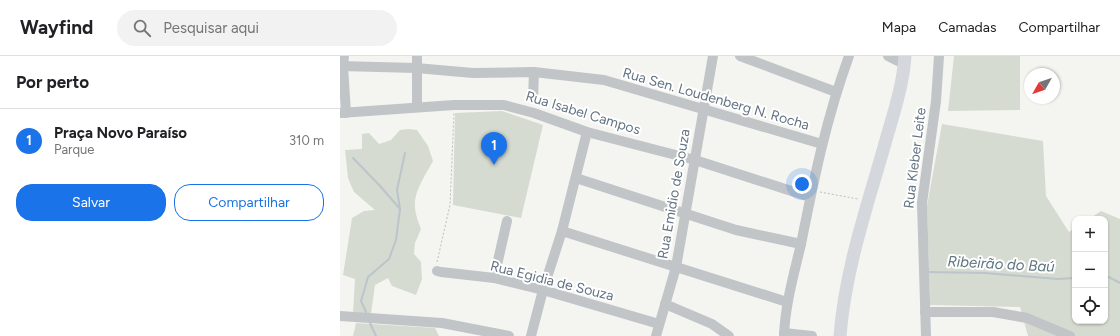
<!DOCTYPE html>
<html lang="pt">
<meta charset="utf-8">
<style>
body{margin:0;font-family:Figtree,sans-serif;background:#f2f2f2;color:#202124}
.controls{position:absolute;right:12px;bottom:12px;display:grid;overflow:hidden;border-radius:8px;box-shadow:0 1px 3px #0004}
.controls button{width:36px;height:36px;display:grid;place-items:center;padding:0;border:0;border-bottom:1px solid #e0e0e0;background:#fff;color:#202124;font:20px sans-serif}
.compass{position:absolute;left:684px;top:12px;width:36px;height:36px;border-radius:50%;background:#fff;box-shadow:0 1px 3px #0004;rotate:230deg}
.you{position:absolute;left:462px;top:128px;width:14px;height:14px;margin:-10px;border:3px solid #fff;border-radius:50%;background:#1a73e8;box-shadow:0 0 0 6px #1a73e833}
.badge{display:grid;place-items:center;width:26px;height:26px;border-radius:50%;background:#1a73e8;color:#fff;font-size:13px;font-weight:700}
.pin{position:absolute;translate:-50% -33px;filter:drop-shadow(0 1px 2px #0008)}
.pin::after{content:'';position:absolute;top:21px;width:14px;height:12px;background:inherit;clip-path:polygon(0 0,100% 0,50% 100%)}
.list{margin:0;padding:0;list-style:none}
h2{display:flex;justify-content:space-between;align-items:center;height:52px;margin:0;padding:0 16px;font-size:17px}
h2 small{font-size:13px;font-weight:400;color:#757577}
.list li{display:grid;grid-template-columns:26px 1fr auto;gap:12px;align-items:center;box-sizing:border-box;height:64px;padding:0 16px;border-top:1px solid #e0e0e0}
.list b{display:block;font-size:15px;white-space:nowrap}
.list p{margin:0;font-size:13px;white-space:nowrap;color:#757577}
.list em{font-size:13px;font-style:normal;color:#757577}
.actions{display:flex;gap:8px;padding:12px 16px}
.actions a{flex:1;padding:9px 0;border:1px solid #1a73e8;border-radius:16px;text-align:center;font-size:14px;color:#1a73e8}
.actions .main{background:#1a73e8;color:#fff}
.icon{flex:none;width:22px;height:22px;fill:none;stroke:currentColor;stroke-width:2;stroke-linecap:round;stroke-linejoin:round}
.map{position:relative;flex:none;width:780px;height:280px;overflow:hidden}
header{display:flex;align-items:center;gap:24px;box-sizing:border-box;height:56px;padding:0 20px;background:#fff;border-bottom:1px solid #e0e0e0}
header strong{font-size:19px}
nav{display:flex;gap:22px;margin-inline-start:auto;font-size:14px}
.search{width:280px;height:36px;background:#f2f2f2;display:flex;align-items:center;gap:10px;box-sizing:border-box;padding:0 14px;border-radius:22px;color:#757577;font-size:15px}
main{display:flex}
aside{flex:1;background:#fff}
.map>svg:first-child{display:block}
.green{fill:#d5dbd1}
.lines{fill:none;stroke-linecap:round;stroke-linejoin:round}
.stream{stroke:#bbc5cb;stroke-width:2}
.path{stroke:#bbbdbf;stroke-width:1;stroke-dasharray:2 2;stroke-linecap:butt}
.minor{stroke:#c1c5c8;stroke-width:10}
.major{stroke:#d4d8dc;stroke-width:13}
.labels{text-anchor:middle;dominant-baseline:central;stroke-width:4;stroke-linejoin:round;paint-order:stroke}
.street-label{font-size:14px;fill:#637382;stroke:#fff}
.water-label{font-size:15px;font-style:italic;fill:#5f757f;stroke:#fff}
</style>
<header>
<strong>Wayfind</strong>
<div class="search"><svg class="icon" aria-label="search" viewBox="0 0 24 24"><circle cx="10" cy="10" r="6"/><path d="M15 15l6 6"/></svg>Pesquisar aqui</div>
<nav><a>Mapa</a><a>Camadas</a><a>Compartilhar</a></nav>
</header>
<main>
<aside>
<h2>Por perto<small></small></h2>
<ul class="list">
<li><span class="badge">1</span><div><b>Praça Novo Paraíso</b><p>Parque</p></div><em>310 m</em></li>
</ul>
<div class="actions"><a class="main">Salvar</a><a>Compartilhar</a></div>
</aside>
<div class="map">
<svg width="780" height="280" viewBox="0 0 780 280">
<rect width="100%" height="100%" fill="#f4f5f0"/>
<!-- green -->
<g class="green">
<polygon points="614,0 680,0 680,54 608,55"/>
<polygon points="162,55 203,69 181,162 113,149 115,57"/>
<polygon points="602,68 703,85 706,140 729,176 735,172 735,265 765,265 765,163 749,163 761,155 780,163 780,280 688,280 680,251 590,249 587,150"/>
<path d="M68,73L77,74L88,90L93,105C87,116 76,133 75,145C74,155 78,165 81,173L75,187L74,198L81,206L82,223L76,239L52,230L48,222L35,229L31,258L13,257L15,223L3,219L12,162L24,155L35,154L14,136L8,122L5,94L22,93V78L29,77L39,88L51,84L60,74Z"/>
<polygon points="16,267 95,272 99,280 13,280"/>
</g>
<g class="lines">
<!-- stream -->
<g class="stream">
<polyline points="13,102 41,131 60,153"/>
<polyline points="587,216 645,217 718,223 735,222"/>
<polyline points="765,221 769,221 780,227"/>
<polyline points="26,256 21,245 28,221 49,203 56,184 60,153 57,134 65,97"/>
<polyline points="30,267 36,280"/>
</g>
<!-- path -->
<g class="path">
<polyline points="480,136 518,143"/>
<polyline points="97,206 110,149 114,57"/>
</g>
<!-- minor -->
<g class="minor">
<polyline points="4,0 3,10 6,57"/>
<polyline points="400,0 496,36"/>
<polyline points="548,0 564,8"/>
<polyline points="0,10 76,12 133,17 194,16 264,24 482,88"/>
<polyline points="193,43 194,16"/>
<polyline points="77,51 77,0"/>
<polyline points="0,57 114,49 164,49 194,57 247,76 355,104 470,141"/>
<polyline points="236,122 396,174 461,188"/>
<polyline points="222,175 447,246"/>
<polyline points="97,215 101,216 154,222 203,234 319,268"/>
<polyline points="154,222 167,165"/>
<polyline points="325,248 372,268 389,280"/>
<polyline points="585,256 653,256 687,262 730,280"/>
<polyline points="0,260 102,267 169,280"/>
<polyline points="444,277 472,280"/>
<polyline points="191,280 203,234 222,175 247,76"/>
<polyline points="316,280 336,211 373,0"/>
<path d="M444,280C445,249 454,218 461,188C474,123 486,63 509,0"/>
<polyline points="586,280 582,147 596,45 599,0"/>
</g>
<!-- major -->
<path class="major" d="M500,280C505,215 526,154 544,91C552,62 563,31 565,0"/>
</g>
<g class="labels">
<!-- street labels -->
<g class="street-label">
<text transform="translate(376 43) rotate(16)">Rua Sen. Loudenberg N. Rocha</text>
<text transform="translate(243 57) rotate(17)">Rua Isabel Campos</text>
<text transform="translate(575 102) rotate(-83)">Rua Kleber Leite</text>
<text transform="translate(334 138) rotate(-80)">Rua Emidio de Souza</text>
<text transform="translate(212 225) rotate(14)">Rua Egidia de Souza</text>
</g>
<!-- water labels -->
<g class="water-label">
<text transform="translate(661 208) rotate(3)">Ribeirão do Baú</text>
</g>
</g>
</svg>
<div class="controls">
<button>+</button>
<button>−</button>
<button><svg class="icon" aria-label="locate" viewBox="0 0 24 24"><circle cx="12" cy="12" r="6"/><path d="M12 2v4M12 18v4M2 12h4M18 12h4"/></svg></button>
</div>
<svg class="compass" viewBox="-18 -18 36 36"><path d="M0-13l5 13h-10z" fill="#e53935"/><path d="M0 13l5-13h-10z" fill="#757577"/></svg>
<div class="you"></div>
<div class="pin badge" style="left:154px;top:109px">1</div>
</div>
</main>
